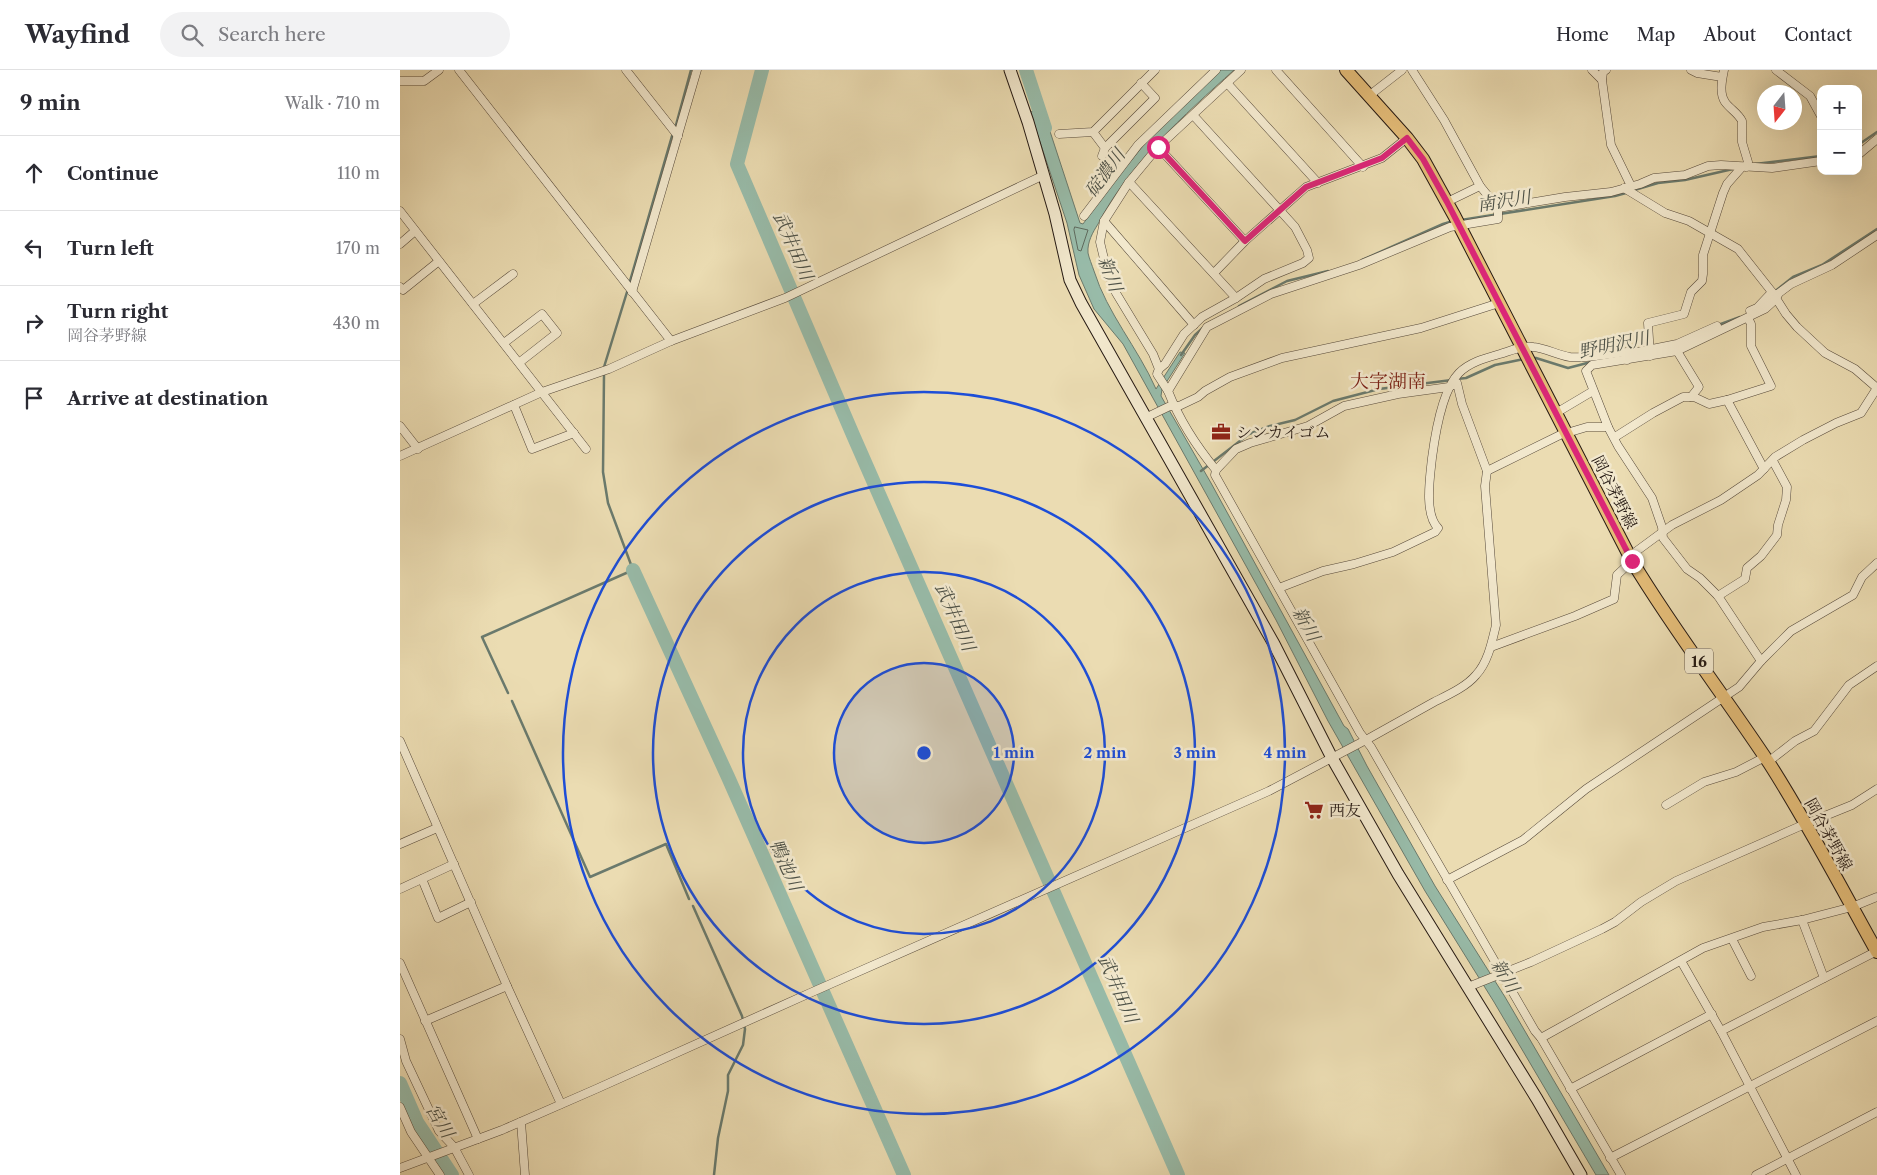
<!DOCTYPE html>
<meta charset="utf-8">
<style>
body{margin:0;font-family:"Libre Caslon Text","Noto Serif JP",serif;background:#f2f2f3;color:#2b2b33}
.controls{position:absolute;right:15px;top:15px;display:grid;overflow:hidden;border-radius:10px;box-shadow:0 5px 20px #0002}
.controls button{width:45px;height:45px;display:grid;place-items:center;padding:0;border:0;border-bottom:1px solid #e1e1e2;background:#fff;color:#2b2b33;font:25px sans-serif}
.compass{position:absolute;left:1357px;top:15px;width:45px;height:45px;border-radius:50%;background:#fff;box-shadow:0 5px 20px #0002;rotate:197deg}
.stop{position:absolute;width:15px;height:15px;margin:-11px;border:4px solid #db2777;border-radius:50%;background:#fff}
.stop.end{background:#db2777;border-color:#fff;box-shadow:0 1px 5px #0008}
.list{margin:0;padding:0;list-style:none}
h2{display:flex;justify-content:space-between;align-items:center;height:65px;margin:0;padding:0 20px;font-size:21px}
h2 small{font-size:16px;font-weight:400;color:#7c7c81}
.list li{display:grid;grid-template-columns:32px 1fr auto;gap:15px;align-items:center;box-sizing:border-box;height:75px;padding:0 20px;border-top:1px solid #e1e1e2}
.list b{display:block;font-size:19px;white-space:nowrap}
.list p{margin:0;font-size:16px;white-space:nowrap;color:#7c7c81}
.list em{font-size:16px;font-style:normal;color:#7c7c81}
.icon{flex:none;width:28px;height:28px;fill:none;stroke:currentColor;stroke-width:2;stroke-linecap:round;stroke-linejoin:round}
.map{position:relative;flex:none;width:1477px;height:1105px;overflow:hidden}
header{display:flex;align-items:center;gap:30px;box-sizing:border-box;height:70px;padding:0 25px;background:#fff;border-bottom:1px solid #e1e1e2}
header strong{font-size:24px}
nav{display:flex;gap:28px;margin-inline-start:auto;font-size:18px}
.search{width:350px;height:45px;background:#f2f2f3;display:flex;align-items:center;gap:12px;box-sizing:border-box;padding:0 18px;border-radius:28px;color:#7c7c81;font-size:19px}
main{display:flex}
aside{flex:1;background:#fff}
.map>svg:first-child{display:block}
.water{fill:#98bcaa;stroke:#6a7a6d}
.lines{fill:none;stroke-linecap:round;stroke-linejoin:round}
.shore{stroke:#5e6a5e;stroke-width:1}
.stream{stroke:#6a7a6d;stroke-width:2.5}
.river{stroke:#98bcaa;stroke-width:14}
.street-casing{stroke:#56493a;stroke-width:9}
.secondary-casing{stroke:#241812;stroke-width:13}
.primary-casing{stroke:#241812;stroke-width:14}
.street{stroke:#f2e8cd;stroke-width:8}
.secondary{stroke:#f2e8cd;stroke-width:11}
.primary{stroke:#e6be79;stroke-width:12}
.route{stroke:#db2777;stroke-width:6}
.ring{fill:none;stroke:#1d4ed8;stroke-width:2.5}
.labels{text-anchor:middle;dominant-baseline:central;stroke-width:5;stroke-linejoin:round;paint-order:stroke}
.shield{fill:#f2e8cd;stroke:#62564a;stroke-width:1}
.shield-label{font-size:15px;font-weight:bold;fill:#241812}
.poi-label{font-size:16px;fill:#241812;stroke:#f2e8cd;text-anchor:start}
.street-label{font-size:16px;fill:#241812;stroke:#f2e8cd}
.water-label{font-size:18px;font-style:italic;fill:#4d5147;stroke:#f2e8cd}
.quarter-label{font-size:19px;fill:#7a1f14;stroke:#f2e8cd}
.centre{fill:#1d4ed8;stroke:#f2e8cd;stroke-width:2.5}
.ring-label{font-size:15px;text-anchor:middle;font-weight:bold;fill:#1d4ed8;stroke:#f2e8cd;stroke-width:5;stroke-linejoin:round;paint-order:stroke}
</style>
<header>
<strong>Wayfind</strong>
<div class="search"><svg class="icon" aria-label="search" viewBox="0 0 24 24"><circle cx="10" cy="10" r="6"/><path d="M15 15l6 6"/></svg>Search here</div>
<nav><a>Home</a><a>Map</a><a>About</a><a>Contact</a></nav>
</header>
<main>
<aside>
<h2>9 min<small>Walk · 710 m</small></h2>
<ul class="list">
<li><svg class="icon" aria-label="ahead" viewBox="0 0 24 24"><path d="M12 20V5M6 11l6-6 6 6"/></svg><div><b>Continue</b></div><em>110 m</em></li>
<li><svg class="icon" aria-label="left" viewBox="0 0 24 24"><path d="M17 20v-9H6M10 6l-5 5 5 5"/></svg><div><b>Turn left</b></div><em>170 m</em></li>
<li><svg class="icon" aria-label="right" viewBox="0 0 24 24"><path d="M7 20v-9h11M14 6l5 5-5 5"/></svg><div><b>Turn right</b><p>岡谷茅野線</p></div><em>430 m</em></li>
<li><svg class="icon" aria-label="arrive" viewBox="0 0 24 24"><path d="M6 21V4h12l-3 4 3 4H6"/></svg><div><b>Arrive at destination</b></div></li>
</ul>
</aside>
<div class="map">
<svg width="1477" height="1105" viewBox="0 0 1477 1105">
<rect width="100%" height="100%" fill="#ebdcb2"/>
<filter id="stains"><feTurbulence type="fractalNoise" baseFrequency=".004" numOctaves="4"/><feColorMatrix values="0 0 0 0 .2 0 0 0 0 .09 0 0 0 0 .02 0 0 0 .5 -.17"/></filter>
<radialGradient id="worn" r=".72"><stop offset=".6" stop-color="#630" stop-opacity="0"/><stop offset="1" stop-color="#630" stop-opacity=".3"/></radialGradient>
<!-- water -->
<path class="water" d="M821,0H834C784,45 729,94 698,154C693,162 687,172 688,183C689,188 692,195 694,201C707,243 738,278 756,319L780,282L785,283L762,319L761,326L811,413L944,656L948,659L967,696L1035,816L1105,927L1209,1105H1196L1094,932L1025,821L928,651L876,550L723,274L694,239L679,205L667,153L630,42L643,40L680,153L683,154L709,118L751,66Z"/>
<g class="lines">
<!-- shore -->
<polygon class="shore" points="675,157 688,160 681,181 678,180 674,160"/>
<!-- stream -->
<g class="stream">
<polyline points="276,55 291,0"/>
<polyline points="1458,75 1477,62"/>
<polyline points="1355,94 1421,86"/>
<polyline points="1231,121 1258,113 1285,110 1333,99"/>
<polyline points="1061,150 1215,126 1226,123"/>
<polyline points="962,190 1043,154 1053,151"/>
<polyline points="230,211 272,66"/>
<polyline points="1374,222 1393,207 1422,195 1477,159"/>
<polyline points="839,236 887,211 928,201"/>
<polyline points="1318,255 1340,247"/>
<polyline points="781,285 795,265 806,255"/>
<polyline points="1132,288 1136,288 1168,298 1191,292"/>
<polyline points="204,297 227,222"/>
<polyline points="1057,309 1066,308 1095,295 1124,289"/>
<polyline points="801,401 849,364 870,356 895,350 933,331 979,319 1052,310"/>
<polyline points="108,623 82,567 233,500 208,433 203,402 204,305"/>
<polyline points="112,631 190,807 266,774 289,829"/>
<polyline points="293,836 342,946 345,959 343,975 328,1005 328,1021 318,1068 314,1105"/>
</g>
<!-- river -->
<g class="river">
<polyline points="362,0 337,94 453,365 778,1105"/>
<polyline points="626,0 645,58"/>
<polyline points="233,500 328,707 504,1105"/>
<polyline points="0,1013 17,1052 52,1105"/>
</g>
<!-- street casing -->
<g class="street-casing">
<g id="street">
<polyline points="59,0 271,271"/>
<polyline points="226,0 278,66"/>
<polyline points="876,0 963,97"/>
<polyline points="1012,0 1044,50 1080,116 1047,132"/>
<polyline points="1192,0 1202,10"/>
<polyline points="1206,0 1203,2 1202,10 1211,75 1231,116"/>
<polyline points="1291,0 1297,3 1322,7"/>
<path d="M1324,0C1322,10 1319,23 1325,32C1330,39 1338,43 1342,51V72L1348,92L1346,97"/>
<polyline points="1376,0 1410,26 1421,46"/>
<polyline points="0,11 24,11 39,0"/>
<polyline points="827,13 918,113"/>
<polyline points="970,25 1002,0"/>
<polyline points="793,45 895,157 907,180 909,188 903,193 864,209 836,228 802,247 784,264 765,294 759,299 753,284 716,223 706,197 700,172 704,151 729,112 758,77 841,0"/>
<polyline points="693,62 705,78 702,86"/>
<polyline points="659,64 693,62 755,0"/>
<polyline points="758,77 845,171"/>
<polyline points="705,78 755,28 741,13"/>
<polyline points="1458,85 1477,69"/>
<polyline points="729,112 836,228"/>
<polyline points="1080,116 1098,138"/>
<polyline points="1224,118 1265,143 1289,151 1338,179 1372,222 1386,244 1397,257 1425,283 1455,299 1477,318"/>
<polyline points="0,141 186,379"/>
<polyline points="684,146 738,75 816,0"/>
<polyline points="704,151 794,255"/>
<polyline points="0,174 15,161"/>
<polyline points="814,203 845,171 906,117 982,88 1007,68"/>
<polyline points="0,217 3,220 39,191"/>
<polyline points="232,222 297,0"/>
<polyline points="73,234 113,204"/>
<polyline points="1350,241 1357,238 1372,222"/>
<polyline points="104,273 142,244 157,263 120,292"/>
<polyline points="1277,281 1299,317 1291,327"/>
<polyline points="1227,284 1277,274 1317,256"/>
<polyline points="1250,286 1248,253 1284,244 1291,222 1302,211 1303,204 1303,185 1323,123 1327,114 1342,97"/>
<polyline points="759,299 757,304 768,321"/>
<polyline points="1327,330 1371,316 1351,276 1351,254 1348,248"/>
<polyline points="114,335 132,379 174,363"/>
<polyline points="1156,343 1193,321"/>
<polyline points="745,348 770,336 779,336 798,327 805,321 830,307 882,288 1021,258 1099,233"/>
<polyline points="0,356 18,379"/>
<polyline points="1208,357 1218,376 1252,428 1262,457 1263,468 1287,499 1300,508 1318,526 1361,591"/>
<polyline points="1215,367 1253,343 1283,327 1294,327 1309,334 1327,330 1364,399"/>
<polyline points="0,386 142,322 209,299 271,271 385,228 644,105"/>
<path d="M816,400C797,377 779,349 768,321L807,257L871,224L959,195L1050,157L1098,149V138L1165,127L1211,122L1240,114L1254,108L1285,105L1308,96L1321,95L1372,98L1421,91"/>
<polyline points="1087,401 1160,365 1187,357 1208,357 1186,301 1192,295 1277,281 1365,239 1375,230 1379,223 1391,214 1432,195 1477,165"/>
<path d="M879,518L923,501L954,494L993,482L1035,462L1038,458C1024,444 1030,407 1032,388C1035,365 1042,320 1059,303C1070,292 1086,288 1100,284C1110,281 1123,275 1133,277C1146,278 1157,285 1170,287C1188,289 1208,284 1227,282V290"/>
<polyline points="1318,526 1345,509 1347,498 1361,486 1377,465 1378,455 1386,430 1387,417 1373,391"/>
<polyline points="1091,577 1175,546 1214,529 1217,505 1232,491 1234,483 1272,455 1321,430 1358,405 1375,387 1403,370 1436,353 1461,343 1477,318"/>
<polyline points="0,671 107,916 161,1034"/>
<polyline points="1368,692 1395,671 1414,661 1449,615 1477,596"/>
<polyline points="1266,735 1304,712 1336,702 1365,687"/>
<polyline points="0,774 37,758"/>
<polyline points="22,809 38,848 71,832"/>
<polyline points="1047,810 1123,770 1186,719 1339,617 1361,591 1391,561 1453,525 1462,507 1477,493"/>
<polyline points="0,819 54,794"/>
<polyline points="1402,850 1424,908"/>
<polyline points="1332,869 1351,906"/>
<polyline points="1281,891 1321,961 1396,1105"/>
<polyline points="0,893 78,1069"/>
<polyline points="1068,917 1131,892 1202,859 1215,852 1241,832 1276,811 1405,754 1452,735 1477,719"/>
<polyline points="25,951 107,916"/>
<polyline points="1321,961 1477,881"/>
<polyline points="1141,968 1303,878 1363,857 1402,850 1452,837 1477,827"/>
<polyline points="0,969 6,991 39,1061 54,1077 69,1105"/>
<polyline points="1170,1019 1312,944"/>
<polyline points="0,1037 11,1062 40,1105"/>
<polyline points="121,1052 125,1105"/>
<polyline points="1210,1088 1477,951"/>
<path d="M0,1098L102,1060L196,1019L410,923L869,721L962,672L966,670C989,657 1011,645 1034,632C1048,625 1066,617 1076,605C1088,592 1092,572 1096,555L1085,416L1087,401L1062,334L1057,313L1049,317L998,324L944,336L908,356L850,373L836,379L816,400L815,405L960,663L971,677L1135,961L1141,968L1221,1105"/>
<polyline points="1356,1105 1477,1042"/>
</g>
</g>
<!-- secondary casing -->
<g class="secondary-casing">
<polyline id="secondary" points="610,0 628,52 655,144 670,210 681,233 874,574 932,688 998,804 1137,1029 1181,1105"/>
</g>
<!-- primary casing -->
<g class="primary-casing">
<path id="primary" d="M946,0L1007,68L1023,89L1055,147L1232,491C1274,561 1324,625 1369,693C1408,754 1442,819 1477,882"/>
</g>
<!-- street -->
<use href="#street" class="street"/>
<!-- secondary -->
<use href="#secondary" class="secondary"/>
<!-- primary -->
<use href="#primary" class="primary"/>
</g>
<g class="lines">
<!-- route -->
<polyline class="route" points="758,77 845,171 906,117 982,88 1007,68 1023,89 1047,132 1232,491"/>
</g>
<!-- distance rings -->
<circle cx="524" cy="683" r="90" fill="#1d4ed8" fill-opacity=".12"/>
<g class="ring">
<circle cx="524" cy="683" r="90"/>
<circle cx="524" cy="683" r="181"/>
<circle cx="524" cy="683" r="271"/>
<circle cx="524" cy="683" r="361"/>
</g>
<!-- icons -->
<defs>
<g id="office-bare" transform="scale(1.5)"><path d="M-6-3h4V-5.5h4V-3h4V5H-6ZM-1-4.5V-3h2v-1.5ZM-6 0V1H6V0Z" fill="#8f2418" stroke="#f2e8cd" stroke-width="2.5" paint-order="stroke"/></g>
<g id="supermarket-bare" transform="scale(1.5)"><path d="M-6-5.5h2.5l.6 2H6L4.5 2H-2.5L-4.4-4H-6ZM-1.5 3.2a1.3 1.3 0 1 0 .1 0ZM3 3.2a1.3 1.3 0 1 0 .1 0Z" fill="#8f2418" stroke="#f2e8cd" stroke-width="2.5" paint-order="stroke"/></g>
</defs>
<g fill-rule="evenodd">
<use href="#office-bare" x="821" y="362"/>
<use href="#supermarket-bare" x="914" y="740"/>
</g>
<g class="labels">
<!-- shield labels -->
<rect class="shield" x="1285" y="578.5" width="28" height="25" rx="4"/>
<g class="shield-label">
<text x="1299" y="591">16</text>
</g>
<!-- poi labels -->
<g class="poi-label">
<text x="836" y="362">シンカイゴム</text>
<text x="929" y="740">西友</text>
</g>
<!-- street labels -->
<g class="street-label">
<text transform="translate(1215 422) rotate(63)">岡谷茅野線</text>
<text transform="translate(1429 764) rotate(61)">岡谷茅野線</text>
</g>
<!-- water labels -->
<g class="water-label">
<text transform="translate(705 103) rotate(-54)">碇濃川</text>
<text transform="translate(1104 131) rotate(-9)">南沢川</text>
<text transform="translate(393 176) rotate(66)">武井田川</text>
<text transform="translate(710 204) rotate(69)">新川</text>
<text transform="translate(1214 275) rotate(-12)">野明沢川</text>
<text transform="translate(555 547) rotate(66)">武井田川</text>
<text transform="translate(906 554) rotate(61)">新川</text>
<text transform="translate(386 795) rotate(66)">鴨池川</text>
<text transform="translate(1105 906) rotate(59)">新川</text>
<text transform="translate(718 919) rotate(66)">武井田川</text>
<text transform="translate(40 1051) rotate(59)">宮川</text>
</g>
<!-- quarter labels -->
<g class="quarter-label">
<text x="988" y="311">大字湖南</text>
</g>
</g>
<circle cx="524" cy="683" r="8" class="centre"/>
<g class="ring-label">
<text x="614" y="688">1 min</text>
<text x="705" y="688">2 min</text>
<text x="795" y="688">3 min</text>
<text x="885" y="688">4 min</text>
</g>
<rect width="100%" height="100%" filter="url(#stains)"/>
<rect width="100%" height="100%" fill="url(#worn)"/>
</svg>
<div class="controls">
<button>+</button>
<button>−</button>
</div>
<svg class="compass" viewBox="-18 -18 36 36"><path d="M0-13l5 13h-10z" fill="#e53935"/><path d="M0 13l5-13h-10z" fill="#7c7c81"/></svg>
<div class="stop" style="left:758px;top:77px"></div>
<div class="stop end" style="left:1232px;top:491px"></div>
</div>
</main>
